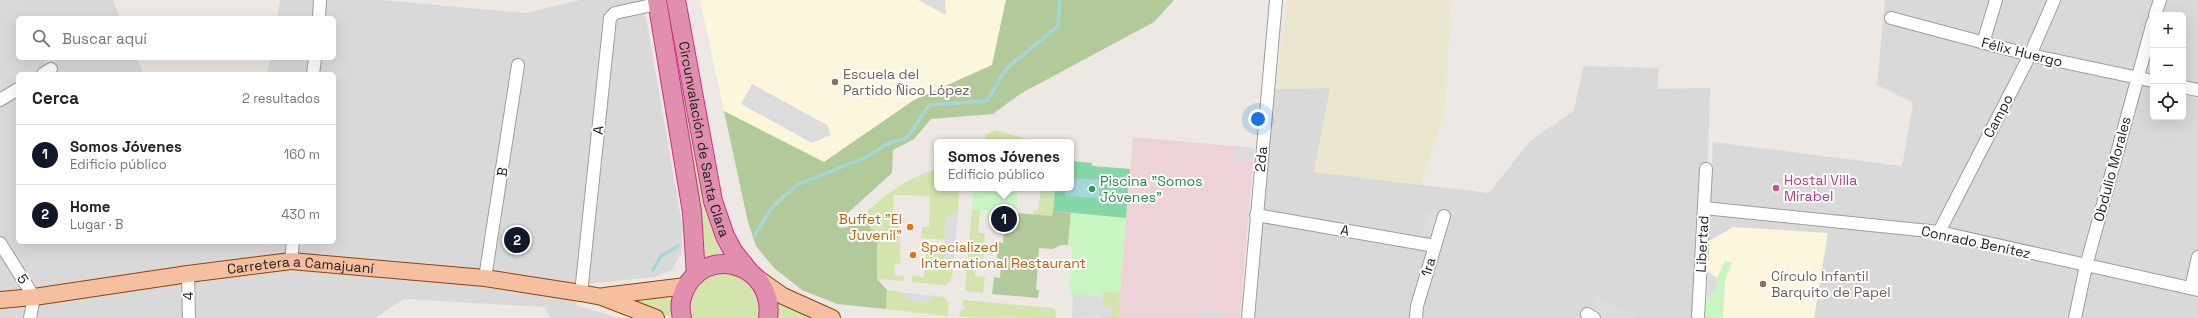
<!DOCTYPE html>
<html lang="es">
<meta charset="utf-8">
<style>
body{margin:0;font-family:"Space Grotesk",sans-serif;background:#f2f2f2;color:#222}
.controls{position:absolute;right:12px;top:12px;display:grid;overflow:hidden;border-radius:6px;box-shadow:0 4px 16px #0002}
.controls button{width:36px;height:36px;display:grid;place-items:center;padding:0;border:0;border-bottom:1px solid #e0e0e0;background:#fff;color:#222;font:20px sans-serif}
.you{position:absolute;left:1258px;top:119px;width:14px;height:14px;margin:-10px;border:3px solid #fff;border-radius:50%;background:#1a73e8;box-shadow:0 0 0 6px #1a73e833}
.badge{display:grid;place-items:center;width:26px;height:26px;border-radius:50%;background:#111827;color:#fff;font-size:13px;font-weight:700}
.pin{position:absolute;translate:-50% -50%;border:2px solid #fff;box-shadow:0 1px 4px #0006}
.popup{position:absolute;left:934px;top:139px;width:140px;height:52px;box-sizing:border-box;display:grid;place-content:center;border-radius:6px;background:#fff;filter:drop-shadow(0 1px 3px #0005);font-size:13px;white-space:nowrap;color:#767676}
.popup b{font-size:15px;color:#222}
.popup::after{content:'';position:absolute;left:50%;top:100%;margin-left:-8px;border:8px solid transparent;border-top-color:#fff}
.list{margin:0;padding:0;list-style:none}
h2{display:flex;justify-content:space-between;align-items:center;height:52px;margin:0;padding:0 16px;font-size:17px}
h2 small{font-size:13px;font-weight:400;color:#767676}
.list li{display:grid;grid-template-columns:26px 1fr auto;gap:12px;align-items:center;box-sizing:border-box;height:60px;padding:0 16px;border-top:1px solid #e0e0e0}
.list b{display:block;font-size:15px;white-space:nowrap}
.list p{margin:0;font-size:13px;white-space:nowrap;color:#767676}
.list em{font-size:13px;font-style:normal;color:#767676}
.icon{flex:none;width:22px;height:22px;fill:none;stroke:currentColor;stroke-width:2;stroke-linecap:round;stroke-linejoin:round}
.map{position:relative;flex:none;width:2198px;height:318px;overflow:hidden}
.search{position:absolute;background:#fff;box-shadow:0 4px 16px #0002;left:16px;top:16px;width:320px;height:44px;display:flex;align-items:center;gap:10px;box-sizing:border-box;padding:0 14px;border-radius:6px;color:#767676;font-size:15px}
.panel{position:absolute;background:#fff;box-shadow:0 4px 16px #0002;left:16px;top:72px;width:320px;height:172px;border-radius:6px}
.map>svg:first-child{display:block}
.residential{fill:#dad9da;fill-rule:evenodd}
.commercial{fill:#edd3d7}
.education{fill:#fcf6dc}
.farmland{fill:#ebe7cf}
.grass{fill:#d3e4ac}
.forest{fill:#b2ca9a}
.park{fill:#c8f5c2}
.pitch{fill:#86d7a7}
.parking{fill:#dcdcdc}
.water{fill:#a6d7d8}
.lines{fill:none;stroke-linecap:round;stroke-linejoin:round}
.stream{stroke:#a6d7d8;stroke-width:3.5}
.minor-casing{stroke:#9d9d9d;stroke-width:14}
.major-casing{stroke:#8a460a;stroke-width:18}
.highway-casing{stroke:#cb3085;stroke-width:20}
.minor{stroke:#fff;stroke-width:12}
.major{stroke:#f5bfa0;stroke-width:16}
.highway{stroke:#e08faf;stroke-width:18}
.education-dot{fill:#8d6e63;stroke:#fff;stroke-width:1.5}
.hotel-dot{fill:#d1479c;stroke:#fff;stroke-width:1.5}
.leisure-dot{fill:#2e9e5b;stroke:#fff;stroke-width:1.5}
.food-dot{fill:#e8710a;stroke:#fff;stroke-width:1.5}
.labels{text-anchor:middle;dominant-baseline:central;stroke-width:4;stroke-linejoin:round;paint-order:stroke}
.street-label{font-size:14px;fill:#1c1c1c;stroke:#fff}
.education-label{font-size:14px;fill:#785e54;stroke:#fff;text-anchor:start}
.hotel-label{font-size:14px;fill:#b23c85;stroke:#fff;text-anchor:start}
.leisure-label{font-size:14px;fill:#27864d;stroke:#fff;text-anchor:start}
.food-label{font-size:14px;fill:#c56008;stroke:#fff;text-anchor:end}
</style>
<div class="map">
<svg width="2198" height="318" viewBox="0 0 2198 318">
<rect width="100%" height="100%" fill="#ede8e3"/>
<!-- residential -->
<g class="residential">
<polygon points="0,0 113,0 120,18 18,18 18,58 137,58 144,74 18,74 18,242 334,242 334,74 267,74 270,58 334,58 334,18 277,18 280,0 382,0 525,13 580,0 643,0 682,225 682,251 673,269 655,277 576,285 576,305 619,318 550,318 545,307 404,299 375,318 0,318"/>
<path d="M1885,0H2198V318H1705L1713,142L1902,166L1913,103L1877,85ZM2153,15H2183V117H2153Z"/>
<polygon points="1583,66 1659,68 1657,89 1710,88 1708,164 1702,165 1692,318 1253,318 1275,89 1330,88 1315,172 1489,193 1530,141 1574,111"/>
</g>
<!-- commercial -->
<polygon class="commercial" points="1133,137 1254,148 1240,318 1118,318"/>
<!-- education -->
<g class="education">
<polygon points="700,0 1006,0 992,65 914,100 824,162 724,111"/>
<polygon points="1733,227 1828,233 1814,318 1705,318 1709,241"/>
</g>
<!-- farmland -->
<polygon class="farmland" points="1288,0 1452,0 1444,115 1420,185 1314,172 1330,88 1275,89"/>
<!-- grass -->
<g class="grass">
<polygon points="683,68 726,255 706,258 699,205 677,69"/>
<polygon points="995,130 1037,142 984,142 986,135"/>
<path d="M937,169V188H959L958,212L946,217L945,240L921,238L922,227H929L930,196L894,195L893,214L900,215C899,231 901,247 900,264L895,263L894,275L904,276V281L877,279V236L862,216C887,194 904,179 937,169Z"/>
<polygon points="1041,188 1055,188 1052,216 1033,215 1033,211 1038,211"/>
<polygon points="972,210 980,210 978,233 985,233 983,261 976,261 975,276 985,277 983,293 965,291"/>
<path d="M927,247L944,248V260L953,265C953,273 953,280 945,285L912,282V276L924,277Z"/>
<path d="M727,272C753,277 762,292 760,318H691C685,292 702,275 727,272Z"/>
<polygon points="887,290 900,292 906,300 928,303 935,296 944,297 949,304 948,316 886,309"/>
<polygon points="675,291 673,318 627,299"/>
<polygon points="1103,291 1120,292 1118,318 1101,318 1101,316 1111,317 1112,307 1102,306"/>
<polygon points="778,300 818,318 778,318"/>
<polygon points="964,300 1052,308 1055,310 1056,318 959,317 961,310 966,308 962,304"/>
</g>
<!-- forest -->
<g class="forest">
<polygon points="1006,0 1174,0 1154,22 1020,94 993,114 931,119 914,139 893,150 892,173 840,220 839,228 848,227 862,216 877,236 877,279 887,290 886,309 837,304 802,290 774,268 756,246 748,222 724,111 824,162 914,100 992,65"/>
<polygon points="1053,211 1071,213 1068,245 1061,245 1053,249 1039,248 1036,290 1039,290 1038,298 992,294 994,277 1000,278 1001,259 997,258 998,242 1003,243 1005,212 1052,216"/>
</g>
<!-- park -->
<g class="park">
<polygon points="973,188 1018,188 1016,213 972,210"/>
<polygon points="1071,213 1126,218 1120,292 1103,291 1103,297 1069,294 1073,246 1068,245"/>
<polygon points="1725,261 1732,263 1725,280 1723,318 1705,318 1707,297 1715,291 1717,278"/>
</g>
<!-- pitch -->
<polygon class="pitch" points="1071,161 1092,163 1092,166 1130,169 1126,218 1053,211 1055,188 1071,188"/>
<!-- parking -->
<g class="parking">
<polygon points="918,0 945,0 946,15"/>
<polygon points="752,84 827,125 831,135 812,143 741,104"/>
<polygon points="1236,146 1254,148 1253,162 1235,161"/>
<polygon points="1428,211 1444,216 1437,237 1422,233"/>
<polygon points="958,212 953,265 943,260 946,217"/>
<polygon points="1708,272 1717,278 1715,291 1707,297"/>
<polygon points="900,292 935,296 928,303 906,300"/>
<polygon points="1073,294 1103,297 1102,306 1112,307 1111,317 1072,318"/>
<polygon points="1597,295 1636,316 1635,318 1594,318 1587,314"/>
<polygon points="1201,309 1225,311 1225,318 1200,318"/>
</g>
<!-- water -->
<polygon class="water" points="1071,178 1100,180 1099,198 1065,196 1065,188 1071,188"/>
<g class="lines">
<!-- stream -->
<g class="stream">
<polyline points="755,235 772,207 797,185 869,156 887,144 908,137 929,105 987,101 1006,69 1058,26 1060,0"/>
<polyline points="653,270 661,256 678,246"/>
</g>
<!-- minor casing -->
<g class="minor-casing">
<g id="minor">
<polyline points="2155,15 2160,0"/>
<polyline points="319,18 320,0"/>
<polyline points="1891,18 2030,55 2153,81"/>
<polyline points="1983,43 1996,0"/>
<polyline points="43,74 51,69"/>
<polyline points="313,74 315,58"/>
<polyline points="2183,87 2198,90"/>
<polyline points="0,100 18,89"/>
<polyline points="1704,208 1939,232 2198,290"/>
<polyline points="1256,215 1435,246"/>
<polyline points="1939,232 2030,55 2054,0"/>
<polyline points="0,243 34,297 30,318"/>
<polyline points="291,261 293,242"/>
<polyline points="188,274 189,318"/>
<polyline points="485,278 518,65"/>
<polyline points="2191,288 2198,257"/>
<polyline points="581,293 610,18 615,13 657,4"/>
<polyline points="1587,314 1594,318"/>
<polyline points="1248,318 1276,0"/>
<polyline points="1416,318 1417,306 1444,216"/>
<polyline points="1698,318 1706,169"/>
<polyline points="2075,318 2086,266 2153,22"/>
</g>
</g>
<!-- major casing -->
<g class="major-casing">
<g id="major">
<polyline points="759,279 783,296 832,318"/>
<polyline points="604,296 686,286"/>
<path id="s1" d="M0,300L34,297L188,274L291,261L485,278L581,293L602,297L656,318"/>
</g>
</g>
<!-- highway casing -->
<g class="highway-casing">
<g id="highway">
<polyline points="657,0 692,212 696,275"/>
<path id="s2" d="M676,0L713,201L725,236L733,251L749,271"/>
<path d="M682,318C680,310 680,301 683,294C702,242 776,263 768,318"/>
</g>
</g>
<!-- minor -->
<use href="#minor" class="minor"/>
<!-- major -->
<use href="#major" class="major"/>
<!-- highway -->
<use href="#highway" class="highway"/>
</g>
<!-- markers -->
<g class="education-dot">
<circle cx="835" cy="82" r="4"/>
<circle cx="1763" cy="284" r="4"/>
</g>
<circle class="hotel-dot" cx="1776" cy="188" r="4"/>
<circle class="leisure-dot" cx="1092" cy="189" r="4"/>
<g class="food-dot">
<circle cx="910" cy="227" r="4"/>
<circle cx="913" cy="255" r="4"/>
</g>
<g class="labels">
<!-- street labels -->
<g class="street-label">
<text transform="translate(2022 52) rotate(14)">Félix Huergo</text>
<text transform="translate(1998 116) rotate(-62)">Campo</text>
<text transform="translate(598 130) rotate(-84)">A</text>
<text stroke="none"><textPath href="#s2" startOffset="142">Circunvalación de Santa Clara</textPath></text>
<text transform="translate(1261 159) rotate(-85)">2da</text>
<text transform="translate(2112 169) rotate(-75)">Obdulio Morales</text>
<text transform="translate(502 172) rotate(-81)">B</text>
<text transform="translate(1345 230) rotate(10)">A</text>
<text transform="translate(1976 242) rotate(12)">Conrado Benítez</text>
<text transform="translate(1702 244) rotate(-87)">Libertad</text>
<text transform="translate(1428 267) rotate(-73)">1ra</text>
<text stroke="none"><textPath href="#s1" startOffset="303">Carretera a Camajuaní</textPath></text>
<text transform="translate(23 279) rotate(58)">5</text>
<text transform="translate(188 296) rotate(-91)">4</text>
</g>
<!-- education labels -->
<g class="education-label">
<text x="843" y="74">Escuela del<tspan x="843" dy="16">Partido Ñico López</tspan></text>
<text x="1771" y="276">Círculo Infantil<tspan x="1771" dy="16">Barquito de Papel</tspan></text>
</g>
<!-- hotel labels -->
<g class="hotel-label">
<text x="1784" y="180">Hostal Villa<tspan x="1784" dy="16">Mirabel</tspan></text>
</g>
<!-- leisure labels -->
<g class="leisure-label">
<text x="1100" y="181">Piscina "Somos<tspan x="1100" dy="16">Jóvenes"</tspan></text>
</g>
<!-- food labels -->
<g class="food-label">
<text x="902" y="219">Buffet "El<tspan x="902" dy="16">Juvenil"</tspan></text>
<text x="921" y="247" text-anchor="start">Specialized<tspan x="921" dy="16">International Restaurant</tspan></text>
</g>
</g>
</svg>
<div class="controls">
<button>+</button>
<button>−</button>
<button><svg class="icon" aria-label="locate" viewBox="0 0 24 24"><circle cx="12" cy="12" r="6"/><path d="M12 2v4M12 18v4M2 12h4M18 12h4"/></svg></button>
</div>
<div class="you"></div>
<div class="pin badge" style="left:1004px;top:219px">1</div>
<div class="popup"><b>Somos Jóvenes</b>Edificio público</div>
<div class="pin badge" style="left:517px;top:240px">2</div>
<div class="search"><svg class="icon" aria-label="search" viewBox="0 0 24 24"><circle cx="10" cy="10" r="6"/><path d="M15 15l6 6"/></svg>Buscar aquí</div>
<section class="panel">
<h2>Cerca<small>2 resultados</small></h2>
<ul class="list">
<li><span class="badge">1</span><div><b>Somos Jóvenes</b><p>Edificio público</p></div><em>160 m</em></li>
<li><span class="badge">2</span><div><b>Home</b><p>Lugar · B</p></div><em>430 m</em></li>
</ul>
</section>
</div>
